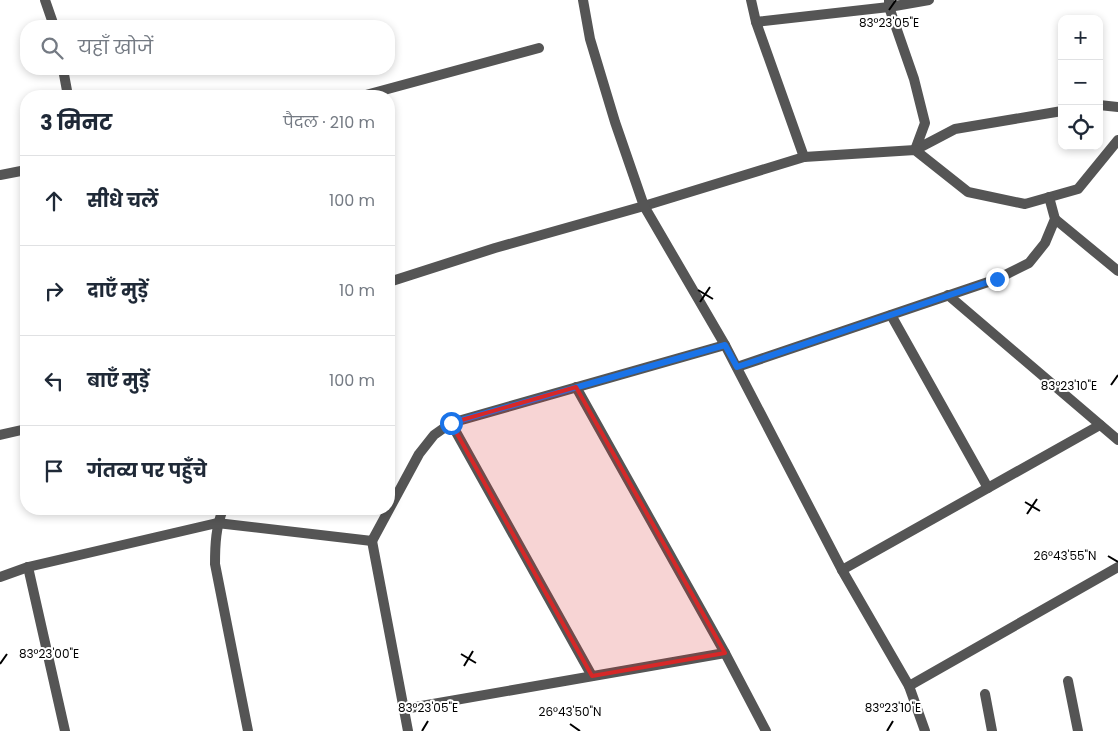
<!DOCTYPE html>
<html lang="hi">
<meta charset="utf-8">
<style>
body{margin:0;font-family:Poppins,"Noto Sans Devanagari",sans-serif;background:#f6f6f7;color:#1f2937}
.controls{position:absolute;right:15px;top:15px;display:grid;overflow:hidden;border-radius:10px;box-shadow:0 2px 8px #0003}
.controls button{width:45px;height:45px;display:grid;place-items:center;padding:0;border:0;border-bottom:1px solid #e0e1e3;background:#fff;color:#1f2937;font:25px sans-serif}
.stop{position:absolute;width:15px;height:15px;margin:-11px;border:4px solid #1a73e8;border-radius:50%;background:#fff}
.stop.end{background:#1a73e8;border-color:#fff;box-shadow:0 1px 5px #0008}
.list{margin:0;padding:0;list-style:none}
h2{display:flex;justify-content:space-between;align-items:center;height:65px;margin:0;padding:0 20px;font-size:21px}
h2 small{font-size:16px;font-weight:400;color:#747a83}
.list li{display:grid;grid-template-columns:32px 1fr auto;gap:15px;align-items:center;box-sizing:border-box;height:90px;padding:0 20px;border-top:1px solid #e0e1e3}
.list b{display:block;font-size:19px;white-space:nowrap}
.list em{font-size:16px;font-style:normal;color:#747a83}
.icon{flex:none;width:28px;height:28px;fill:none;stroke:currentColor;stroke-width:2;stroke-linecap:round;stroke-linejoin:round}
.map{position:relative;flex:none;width:1118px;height:731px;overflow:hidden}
.search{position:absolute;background:#fff;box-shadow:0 2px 8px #0003;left:20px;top:20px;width:375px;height:55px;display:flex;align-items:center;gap:12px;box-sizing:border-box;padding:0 18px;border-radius:20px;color:#747a83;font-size:19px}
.panel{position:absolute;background:#fff;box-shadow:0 2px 8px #0003;left:20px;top:90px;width:375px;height:425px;border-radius:20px}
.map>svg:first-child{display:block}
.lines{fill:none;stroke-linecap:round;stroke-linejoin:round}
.minor{stroke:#555;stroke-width:10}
.tertiary{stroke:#555;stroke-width:10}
.route{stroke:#1a73e8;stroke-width:6}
.marked{fill:#d62828;fill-opacity:0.2;stroke:#d62828;stroke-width:4;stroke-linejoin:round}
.ticks{fill:none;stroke:#000;stroke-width:2}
.ticks-label{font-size:12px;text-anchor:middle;fill:#000;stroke:#fff;stroke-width:4;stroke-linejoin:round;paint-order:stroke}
</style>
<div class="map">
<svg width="1118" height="731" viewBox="0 0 1118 731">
<rect width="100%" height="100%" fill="#fff"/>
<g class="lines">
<!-- minor -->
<g class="minor">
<polyline points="45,0 54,26"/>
<polyline points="751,0 756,22 804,157"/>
<polyline points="889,0 889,7 914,79 925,123 915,150 955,129 1062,111"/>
<polyline points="756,22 889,7 929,0"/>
<polyline points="63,69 68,96"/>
<polyline points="362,96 539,48"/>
<polyline points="1099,105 1118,107"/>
<polyline points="0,175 26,170"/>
<polyline points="1055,219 1118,271"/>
<polyline points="389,282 495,248 644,206 804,157 915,150 968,192 1025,204 1078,189 1118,140"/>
<polyline points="948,295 1118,440"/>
<polyline points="891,315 988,488"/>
<polyline points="737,367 997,279 1029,263 1045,243 1055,219 1049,197"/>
<polyline points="576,387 725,653 766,731"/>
<polyline points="451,423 592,676"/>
<polyline points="0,435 26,429"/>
<path d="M223,509C216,527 215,544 215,564L248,731"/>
<polyline points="372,541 408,731"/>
<polyline points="28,567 65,731"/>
<polyline points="842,570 1100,425"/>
<polyline points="0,577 28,567 217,523 372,541 419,454 434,435 451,423 725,345"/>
<polyline points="1068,681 1078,731"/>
<polyline points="909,686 1118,567"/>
<polyline points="985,694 992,731"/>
<polyline points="404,709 725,653"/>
</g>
<!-- tertiary -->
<polyline class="tertiary" points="583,0 590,39 615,122 644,206 725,345 842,570 909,686 925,731"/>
</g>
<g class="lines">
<!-- route -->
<polyline class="route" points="451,423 725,345 737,367 997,279"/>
</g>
<!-- marked area -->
<path class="marked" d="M576,387L725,653L592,676L451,423Z"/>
<!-- ticks -->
<path class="ticks" d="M889,10L896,0M698,290L713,299M700,302L710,287M1111,385L1118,375M1025,502L1040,511M1027,514L1037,499M1108,556L1118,562M461,654L476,663M0,664L7,654M464,666L473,651M570,724L580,731M422,731L428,721M887,731L893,721"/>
<g class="ticks-label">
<text x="889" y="27">83°23'05"E</text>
<text x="1069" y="390">83°23'10"E</text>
<text x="1065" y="560">26°43'55"N</text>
<text x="49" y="658">83°23'00"E</text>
<text x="428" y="712">83°23'05"E</text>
<text x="893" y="712">83°23'10"E</text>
<text x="570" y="716">26°43'50"N</text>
</g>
</svg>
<div class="controls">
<button>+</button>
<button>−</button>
<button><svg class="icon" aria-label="locate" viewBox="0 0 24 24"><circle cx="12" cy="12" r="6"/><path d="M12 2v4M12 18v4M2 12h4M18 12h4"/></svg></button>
</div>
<div class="stop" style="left:451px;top:423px"></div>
<div class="stop end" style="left:997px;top:279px"></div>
<div class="search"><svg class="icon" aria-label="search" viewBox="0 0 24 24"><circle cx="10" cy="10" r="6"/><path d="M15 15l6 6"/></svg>यहाँ खोजें</div>
<section class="panel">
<h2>3 मिनट<small>पैदल · 210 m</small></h2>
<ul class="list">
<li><svg class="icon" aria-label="ahead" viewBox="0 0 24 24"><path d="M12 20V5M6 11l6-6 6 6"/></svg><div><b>सीधे चलें</b></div><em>100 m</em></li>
<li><svg class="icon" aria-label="right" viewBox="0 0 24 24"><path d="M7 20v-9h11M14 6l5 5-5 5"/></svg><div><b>दाएँ मुड़ें</b></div><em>10 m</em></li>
<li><svg class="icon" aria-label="left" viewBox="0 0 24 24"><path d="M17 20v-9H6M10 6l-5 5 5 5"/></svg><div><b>बाएँ मुड़ें</b></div><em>100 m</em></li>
<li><svg class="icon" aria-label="arrive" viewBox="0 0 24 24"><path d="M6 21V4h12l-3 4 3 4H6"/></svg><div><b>गंतव्य पर पहुँचे</b></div></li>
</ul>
</section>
</div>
